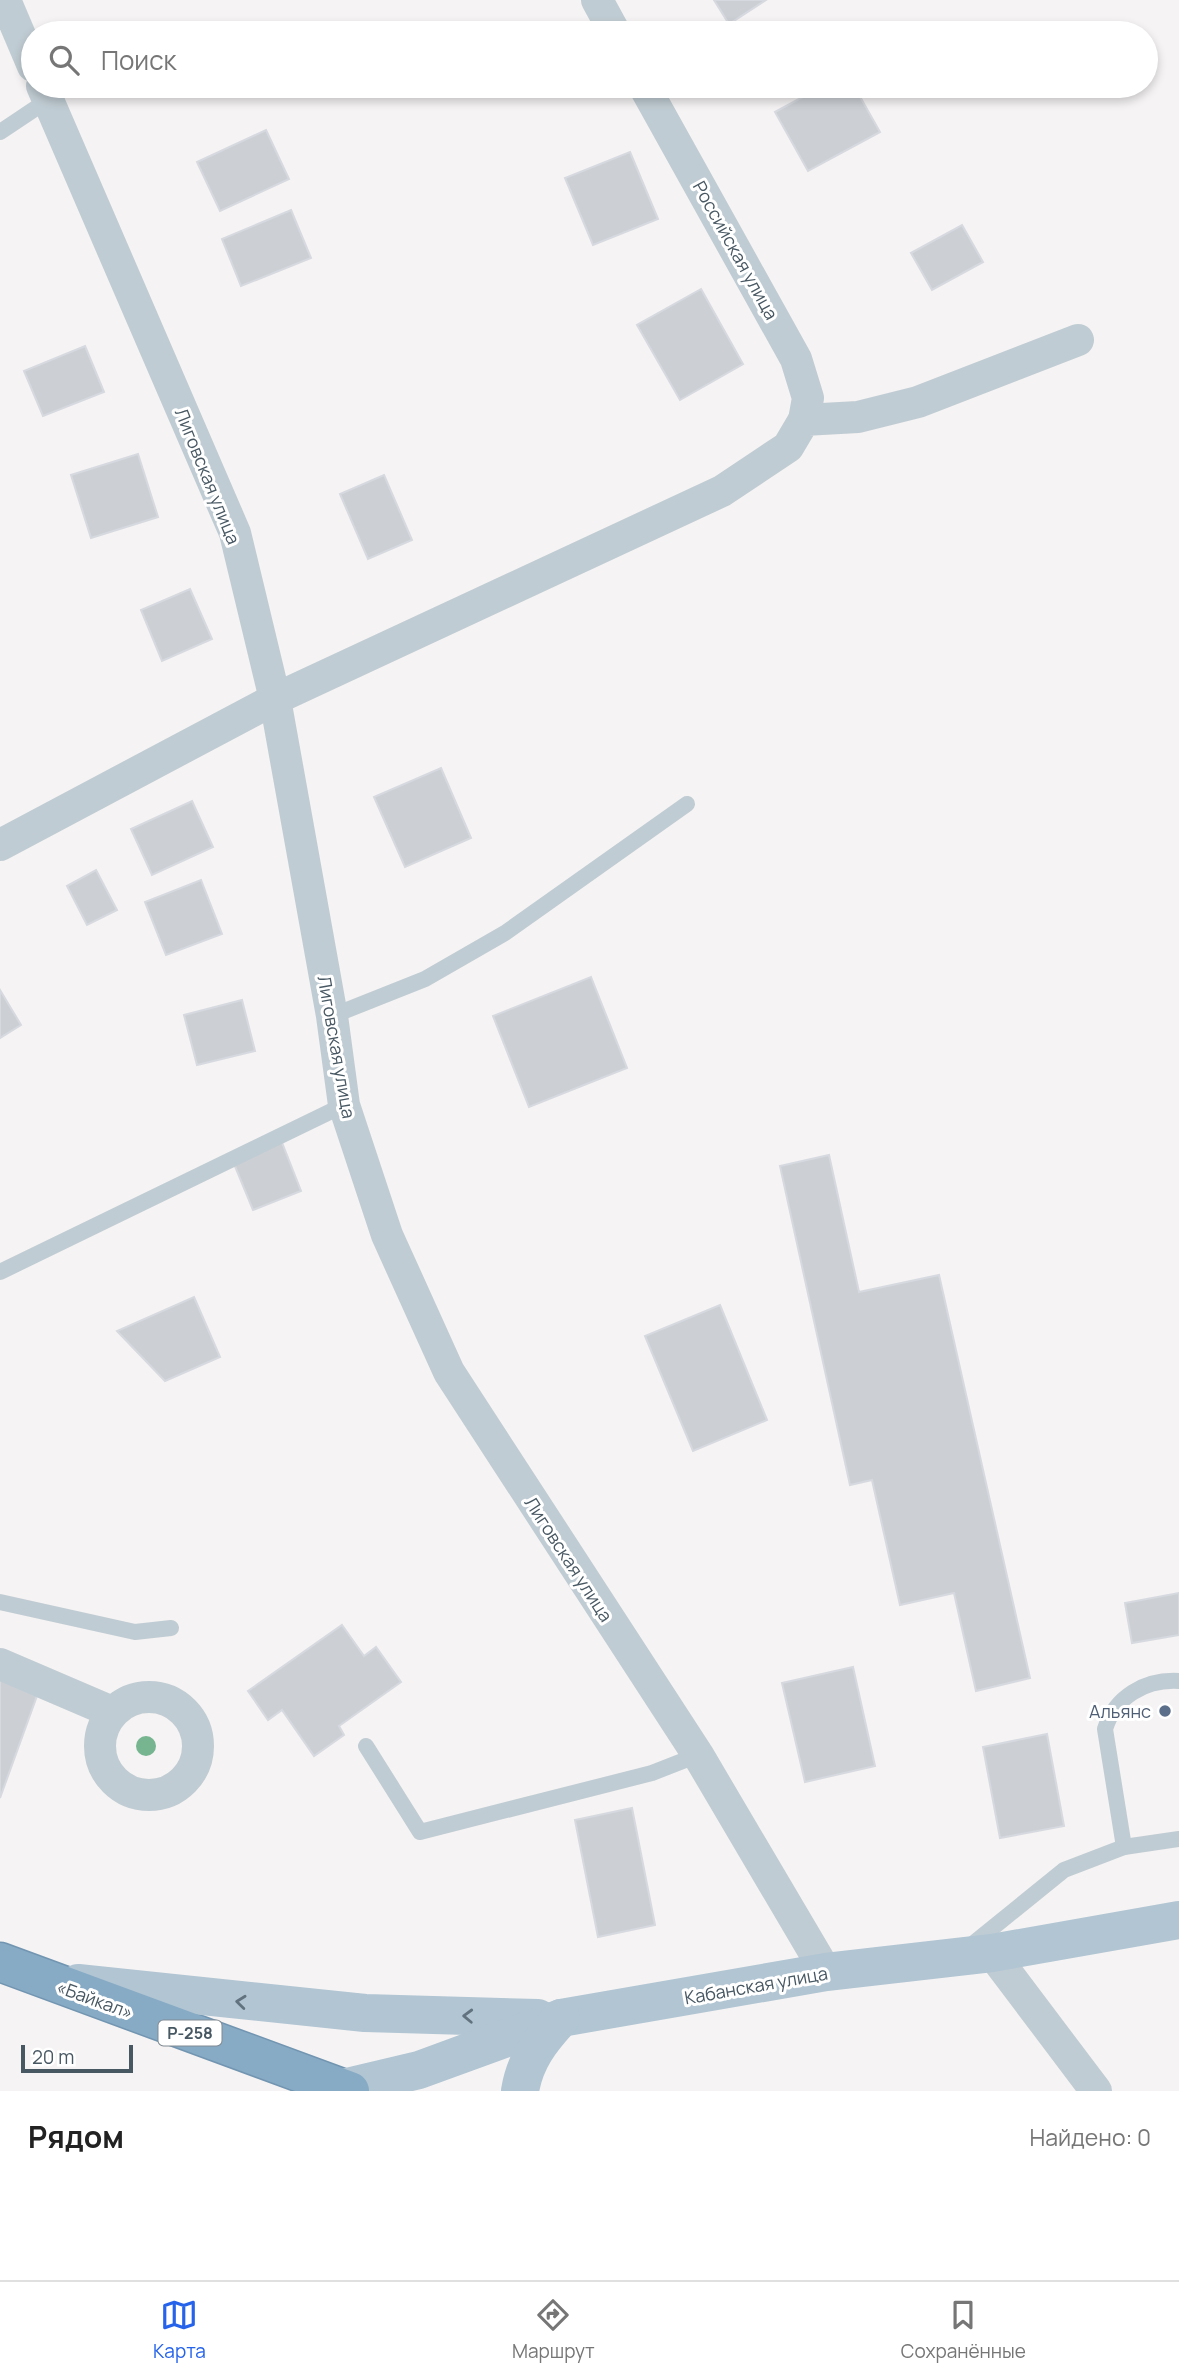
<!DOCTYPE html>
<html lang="ru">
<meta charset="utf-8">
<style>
body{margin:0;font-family:Manrope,sans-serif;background:#f2f2f2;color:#222}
.scale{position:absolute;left:21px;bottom:18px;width:112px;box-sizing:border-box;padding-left:7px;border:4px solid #485863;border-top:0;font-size:19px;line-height:24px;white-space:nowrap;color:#485863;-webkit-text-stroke:5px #fff;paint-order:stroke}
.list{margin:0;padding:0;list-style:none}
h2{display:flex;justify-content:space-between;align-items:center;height:91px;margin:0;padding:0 28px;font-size:30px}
h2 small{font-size:23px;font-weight:400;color:#767676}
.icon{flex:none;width:38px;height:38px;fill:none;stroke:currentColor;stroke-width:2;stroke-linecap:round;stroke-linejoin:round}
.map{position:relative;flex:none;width:1179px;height:2091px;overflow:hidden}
.search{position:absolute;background:#fff;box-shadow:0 4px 10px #0003;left:21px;right:21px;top:21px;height:77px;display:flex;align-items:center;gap:18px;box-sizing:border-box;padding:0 24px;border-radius:38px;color:#767676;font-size:26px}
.sheet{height:189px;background:#fff}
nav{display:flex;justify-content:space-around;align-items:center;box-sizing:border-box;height:98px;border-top:2px solid #e0e0e0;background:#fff;font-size:19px;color:#767676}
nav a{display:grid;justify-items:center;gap:4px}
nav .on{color:#2563eb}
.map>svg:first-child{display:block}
.building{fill:#ccd0d5;stroke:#d6d9df;stroke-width:2}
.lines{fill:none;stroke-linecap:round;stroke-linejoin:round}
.highway-casing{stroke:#7295b1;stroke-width:41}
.lane{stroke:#c0ccd3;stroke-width:16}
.street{stroke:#c0ccd3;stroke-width:32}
.primary{stroke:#b1c5d3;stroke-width:38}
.highway{stroke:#87aac5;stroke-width:38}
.tree{fill:#76b590}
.oneway{stroke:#62737f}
.service-dot{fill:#5c6f8a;stroke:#fff;stroke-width:2.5}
.labels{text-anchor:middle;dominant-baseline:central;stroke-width:6;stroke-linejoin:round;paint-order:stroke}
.shield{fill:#fff;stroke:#7f8a92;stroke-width:2}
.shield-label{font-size:16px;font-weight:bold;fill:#485863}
.street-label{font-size:18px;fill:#485863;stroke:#fff}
.service-label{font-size:18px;fill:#4e5e75;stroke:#fff;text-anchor:end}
</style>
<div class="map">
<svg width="1179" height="2091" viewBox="0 0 1179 2091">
<rect width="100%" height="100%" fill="#f5f3f3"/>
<!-- building -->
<g class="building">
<polygon points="714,0 766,0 729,24"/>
<polygon points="823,86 854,86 880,132 808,171 775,112"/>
<polygon points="266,130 289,179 220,211 197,162"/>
<polygon points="630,152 658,219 593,245 565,178"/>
<polygon points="291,210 311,258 241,286 222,239"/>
<polygon points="962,225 983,262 932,290 911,253"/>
<polygon points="701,289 743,364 680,400 637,325"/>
<polygon points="85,346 104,392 43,416 24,371"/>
<polygon points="138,454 158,517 91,538 71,475"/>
<polygon points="384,475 412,540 368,559 340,494"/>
<polygon points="190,589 212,639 162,661 141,610"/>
<polygon points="441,768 471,838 405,867 374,797"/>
<polygon points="192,801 213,847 152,875 131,829"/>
<polygon points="96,870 117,910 87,925 67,886"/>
<polygon points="201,880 222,934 166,955 145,902"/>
<polygon points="591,977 627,1068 529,1107 493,1016"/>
<polygon points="0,990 21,1025 0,1038"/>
<polygon points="242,1000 255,1051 197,1065 184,1015"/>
<polygon points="281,1140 301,1191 253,1210 232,1159"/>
<polygon points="829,1155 859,1292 939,1275 1030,1678 976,1691 954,1593 900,1605 872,1480 850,1485 780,1166"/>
<polygon points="194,1297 220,1357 165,1381 117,1331"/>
<polygon points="720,1305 767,1420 693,1451 645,1336"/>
<polygon points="1179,1593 1179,1635 1132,1643 1125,1603"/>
<polygon points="342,1625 364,1656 376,1647 401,1682 339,1726 344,1735 314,1756 282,1710 268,1720 248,1691"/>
<polygon points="853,1667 875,1766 805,1782 782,1683"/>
<polygon points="0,1679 38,1693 0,1798"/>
<polygon points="1047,1734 1064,1826 1000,1838 983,1747"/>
<polygon points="632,1808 655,1925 598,1937 575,1820"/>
</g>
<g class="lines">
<!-- highway casing -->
<g class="highway-casing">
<polyline id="highway" points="0,1962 350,2091"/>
</g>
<!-- lane -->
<g class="lane">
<polyline points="0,132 48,100"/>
<polyline points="332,1016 425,979 505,933 687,804"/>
<polyline points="0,1272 344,1105"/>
<polyline points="0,1602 135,1632 171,1628"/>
<polyline points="366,1746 420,1832 652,1773 698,1755"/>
<path d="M1124,1847L1105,1729C1115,1697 1145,1679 1179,1681"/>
<polyline points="969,1947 1064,1870 1124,1847 1179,1839"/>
</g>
<!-- street -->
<g class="street">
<polyline points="5,0 33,66"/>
<polyline points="597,0 615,33"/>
<polyline points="42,86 235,533 275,699 332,1016 344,1105 387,1235 449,1372 698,1755 826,1972"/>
<polyline points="644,86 796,359 808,398 804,420"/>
<polyline points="0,845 275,699 722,491 788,447 804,420 858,417 918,402 1078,340"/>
<polyline points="0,1664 112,1712"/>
<circle cx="149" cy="1746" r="49"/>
<polyline points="992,1953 1096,2091"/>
</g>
<!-- primary -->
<g class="primary">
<polyline points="78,1983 365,2013 538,2018"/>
<polyline points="343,2088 419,2070 561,2018 826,1972 992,1953 1179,1920"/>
<path d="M520,2091C525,2060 540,2041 561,2018"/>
</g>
<!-- highway -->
<use href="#highway" class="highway"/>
</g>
<!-- trees -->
<circle class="tree" cx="146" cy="1746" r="10"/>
<!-- one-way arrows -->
<defs><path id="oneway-chevron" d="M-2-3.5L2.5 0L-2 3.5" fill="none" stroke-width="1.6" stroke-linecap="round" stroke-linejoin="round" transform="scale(1.75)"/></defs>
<g class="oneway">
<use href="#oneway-chevron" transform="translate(241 2002) rotate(-174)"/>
<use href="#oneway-chevron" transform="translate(468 2016) rotate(-178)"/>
</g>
<!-- markers -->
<circle class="service-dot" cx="1165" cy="1711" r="7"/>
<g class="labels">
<!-- shield labels -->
<rect class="shield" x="158.5" y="2020.5" width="63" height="25" rx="5"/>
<g class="shield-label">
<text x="190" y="2033">Р-258</text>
</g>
<!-- street labels -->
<g class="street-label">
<text transform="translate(736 250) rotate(61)">Российская улица</text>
<text transform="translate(208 476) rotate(68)">Лиговская улица</text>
<text transform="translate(337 1047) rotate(80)">Лиговская улица</text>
<text transform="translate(569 1559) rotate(57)">Лиговская улица</text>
<text transform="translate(756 1985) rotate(-10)">Кабанская улица</text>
<text transform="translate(95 1999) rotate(20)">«Байкал»</text>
</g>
<!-- service labels -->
<g class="service-label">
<text x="1151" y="1711">Альянс</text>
</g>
</g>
</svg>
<div class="scale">20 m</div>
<div class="search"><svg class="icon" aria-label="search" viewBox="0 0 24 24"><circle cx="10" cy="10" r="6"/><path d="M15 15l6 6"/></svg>Поиск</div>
</div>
<section class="sheet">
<h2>Рядом<small>Найдено: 0</small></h2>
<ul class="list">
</ul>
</section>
<nav>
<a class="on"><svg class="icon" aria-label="map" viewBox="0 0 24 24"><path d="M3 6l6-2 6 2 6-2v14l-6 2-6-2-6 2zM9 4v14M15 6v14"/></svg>Карта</a>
<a><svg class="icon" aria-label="directions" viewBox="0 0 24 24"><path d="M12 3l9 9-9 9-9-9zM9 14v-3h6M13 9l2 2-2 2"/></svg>Маршрут</a>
<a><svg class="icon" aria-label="saved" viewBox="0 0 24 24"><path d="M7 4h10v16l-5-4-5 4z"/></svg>Сохранённые</a>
</nav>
